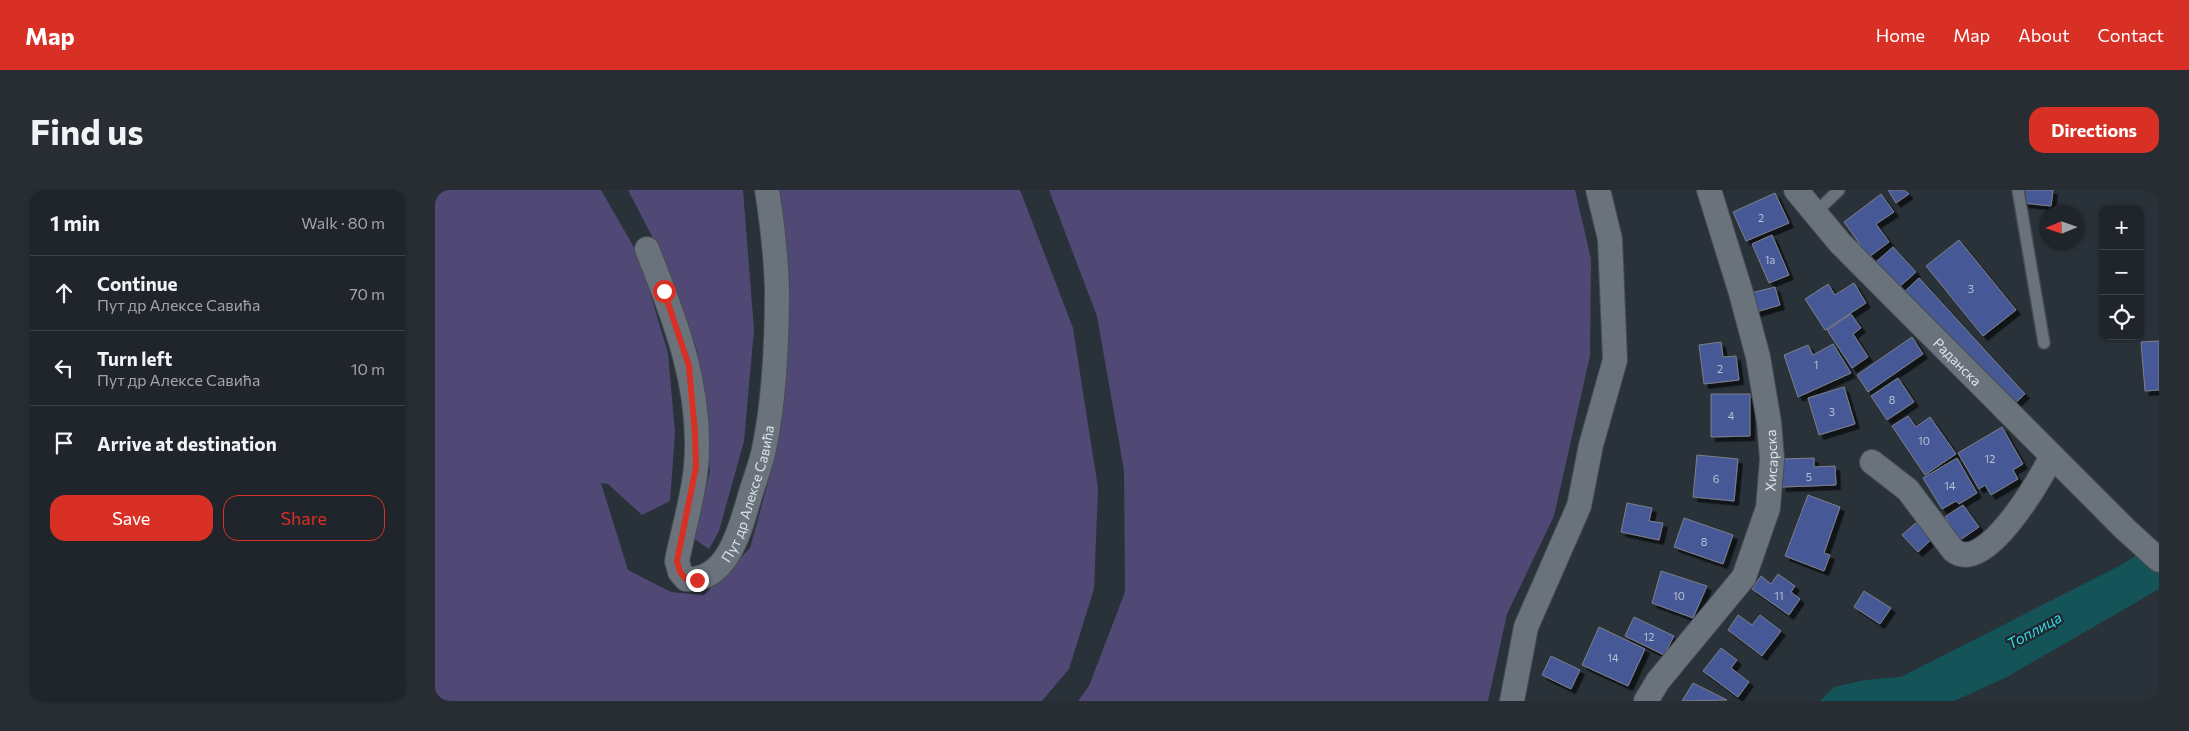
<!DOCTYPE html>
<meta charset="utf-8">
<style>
body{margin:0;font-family:Commissioner,sans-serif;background:#272d33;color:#f1f3f6}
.controls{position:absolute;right:15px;top:15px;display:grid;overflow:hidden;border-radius:10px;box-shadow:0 1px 4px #0004}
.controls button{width:45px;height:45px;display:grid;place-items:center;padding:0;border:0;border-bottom:1px solid #3c4247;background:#1f252b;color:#f1f3f6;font:25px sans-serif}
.compass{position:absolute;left:1604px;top:15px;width:45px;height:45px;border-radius:50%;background:#1f252b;box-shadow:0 1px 4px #0004;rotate:268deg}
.stop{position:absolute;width:15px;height:15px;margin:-11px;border:4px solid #d93025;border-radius:50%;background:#fff}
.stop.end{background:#d93025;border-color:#fff;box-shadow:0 1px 5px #0008}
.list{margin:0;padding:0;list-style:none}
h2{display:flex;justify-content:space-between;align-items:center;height:65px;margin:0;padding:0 20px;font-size:21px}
h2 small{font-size:16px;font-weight:400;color:#a1a5a9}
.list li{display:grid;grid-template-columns:32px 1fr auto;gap:15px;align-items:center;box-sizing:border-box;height:75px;padding:0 20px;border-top:1px solid #3c4247}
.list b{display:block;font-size:19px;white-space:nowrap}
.list p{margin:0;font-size:16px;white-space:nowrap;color:#a1a5a9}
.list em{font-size:16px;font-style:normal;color:#a1a5a9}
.actions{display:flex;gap:10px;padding:15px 20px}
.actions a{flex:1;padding:11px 0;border:1px solid #d93025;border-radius:15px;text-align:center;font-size:18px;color:#d93025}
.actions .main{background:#d93025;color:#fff}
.icon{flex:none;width:28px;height:28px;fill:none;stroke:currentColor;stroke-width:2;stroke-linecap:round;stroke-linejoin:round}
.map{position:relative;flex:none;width:1724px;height:511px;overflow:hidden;border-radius:15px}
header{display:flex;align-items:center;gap:30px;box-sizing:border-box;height:70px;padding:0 25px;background:#d93025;color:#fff}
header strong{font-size:24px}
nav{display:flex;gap:28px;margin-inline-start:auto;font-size:18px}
.intro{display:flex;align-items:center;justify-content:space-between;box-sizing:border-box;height:120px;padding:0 30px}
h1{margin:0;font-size:35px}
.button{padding:12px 22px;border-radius:15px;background:#d93025;color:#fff;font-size:18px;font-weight:700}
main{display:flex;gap:30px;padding:0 30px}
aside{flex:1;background:#1f252b;border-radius:15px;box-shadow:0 1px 4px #0004}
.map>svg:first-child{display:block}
.green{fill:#514975}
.water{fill:#145358}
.building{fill:#475997;stroke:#7c808b;filter:url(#shadow)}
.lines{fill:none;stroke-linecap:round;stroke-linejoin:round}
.service-casing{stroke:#464d54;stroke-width:14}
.minor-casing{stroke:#464d54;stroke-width:26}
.service{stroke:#6a737c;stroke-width:11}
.minor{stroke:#6a737c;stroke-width:24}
.route{stroke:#d93025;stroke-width:6}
.labels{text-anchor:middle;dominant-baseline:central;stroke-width:4.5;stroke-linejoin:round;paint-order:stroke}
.number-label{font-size:11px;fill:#b7c0d3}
.street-label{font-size:14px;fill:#dce2e7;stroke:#1f272e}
.water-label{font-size:15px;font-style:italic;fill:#2dddeb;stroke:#1f272e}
</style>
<header>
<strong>Map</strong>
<nav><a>Home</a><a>Map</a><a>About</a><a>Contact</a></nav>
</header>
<div class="intro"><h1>Find us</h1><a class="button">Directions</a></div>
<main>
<aside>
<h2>1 min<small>Walk · 80 m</small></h2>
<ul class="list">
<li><svg class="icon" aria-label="ahead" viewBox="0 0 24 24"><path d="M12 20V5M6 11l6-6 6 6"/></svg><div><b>Continue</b><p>Пут др Алексе Савића</p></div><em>70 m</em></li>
<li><svg class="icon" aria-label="left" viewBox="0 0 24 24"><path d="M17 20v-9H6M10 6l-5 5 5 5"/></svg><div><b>Turn left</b><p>Пут др Алексе Савића</p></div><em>10 m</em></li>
<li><svg class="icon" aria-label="arrive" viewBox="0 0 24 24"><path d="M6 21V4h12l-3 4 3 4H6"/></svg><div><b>Arrive at destination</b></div></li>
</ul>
<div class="actions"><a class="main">Save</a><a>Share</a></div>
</aside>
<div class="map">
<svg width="1724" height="511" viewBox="0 0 1724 511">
<defs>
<filter id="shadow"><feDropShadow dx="4.5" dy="4.5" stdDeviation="0" flood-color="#0009"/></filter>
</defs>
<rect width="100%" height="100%" fill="#293139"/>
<!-- green -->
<g class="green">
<polygon points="0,0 166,0 204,66 233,163 240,243 235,311 207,325 173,294 166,293 193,380 236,402 269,405 315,358 342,259 355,96 343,0 585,0 638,138 663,298 659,399 634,479 607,511 0,511"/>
<polygon points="193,0 308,0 319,140 309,251 284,341 274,359 258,348 275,281 262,160 221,54"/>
<polygon points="614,0 1140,0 1156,69 1155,166 1119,326 1072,424 1053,511 643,511 654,496 690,402 689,280 662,126"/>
</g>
<!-- water -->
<polygon class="water" points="1724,351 1724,399 1572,487 1519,511 1385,511 1399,497 1430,490 1466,487 1688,374"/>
<!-- building -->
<g class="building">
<polygon points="1453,0 1469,0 1474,4 1461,13"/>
<polygon points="1590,0 1618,0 1616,16 1588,13"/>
<polygon points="1340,3 1354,33 1311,51 1298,22"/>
<polygon points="1446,4 1459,22 1441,34 1454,52 1434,67 1409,32"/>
<polygon points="1337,45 1354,85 1334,93 1317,54"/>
<polygon points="1524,50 1581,120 1548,146 1491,76"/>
<polygon points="1458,57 1481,82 1461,100 1439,74"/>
<polygon points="1484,88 1590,204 1574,219 1468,103"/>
<polygon points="1419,93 1431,113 1390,140 1370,109 1393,94 1400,105"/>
<polygon points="1340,97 1345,115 1321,122 1316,103"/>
<polygon points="1416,124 1426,138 1418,144 1433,167 1417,178 1392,140"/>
<polygon points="1477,147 1488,164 1433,202 1422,185"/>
<polygon points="1724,151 1724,200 1710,201 1706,152"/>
<polygon points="1286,152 1288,167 1301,166 1304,190 1269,194 1264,155"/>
<polygon points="1398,154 1416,183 1363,207 1349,165 1373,155 1378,165"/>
<polygon points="1463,188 1479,212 1452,230 1436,206"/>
<polygon points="1409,197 1420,234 1384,245 1373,208"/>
<polygon points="1276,204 1315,204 1315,246 1276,247"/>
<polygon points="1473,226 1481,237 1495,227 1521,264 1490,285 1457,236"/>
<polygon points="1567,237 1588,274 1578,280 1583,289 1556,305 1550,295 1544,299 1523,263"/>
<polygon points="1262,265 1303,269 1299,311 1258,307"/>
<polygon points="1379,268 1379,277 1400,276 1401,295 1347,297 1346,269"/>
<polygon points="1522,268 1542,303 1524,314 1521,311 1507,319 1488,288"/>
<polygon points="1373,305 1405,317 1389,363 1395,365 1389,381 1350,366"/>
<polygon points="1192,313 1217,318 1214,331 1228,333 1224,350 1186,342"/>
<polygon points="1528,315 1544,337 1525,350 1510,327"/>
<polygon points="1249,328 1298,345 1288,374 1239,357"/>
<polygon points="1483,331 1498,348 1483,362 1467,345"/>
<polygon points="1226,381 1272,396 1258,428 1217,413"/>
<polygon points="1343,384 1360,396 1356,402 1365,409 1354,425 1317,399 1326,386 1336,394"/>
<polygon points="1429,401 1456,418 1445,434 1419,417"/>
<polygon points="1303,425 1317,435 1325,425 1346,441 1327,466 1293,440"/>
<polygon points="1199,427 1239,446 1229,465 1190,446"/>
<polygon points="1164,437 1210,459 1193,496 1147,475"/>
<polygon points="1286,458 1302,470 1296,478 1314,492 1303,507 1268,481"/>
<polygon points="1116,466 1145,480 1136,499 1107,485"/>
<polygon points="1258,493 1292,510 1247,511"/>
</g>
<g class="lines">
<!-- service casing -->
<g class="service-casing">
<g id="service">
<polyline points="1583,0 1609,153"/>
<polyline points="1380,23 1404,0"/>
</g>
</g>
<!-- minor casing -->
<g class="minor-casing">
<g id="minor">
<path id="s1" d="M1361,0L1405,53L1690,339L1724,370"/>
<path id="s2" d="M212,59C240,129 268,200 261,277C258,309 248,340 242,371L245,382L251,389C292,392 305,340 314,309C319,291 327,273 330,254C340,204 342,150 342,99C341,66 337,32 332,0"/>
<path d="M1437,272L1473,300L1518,360C1550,387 1605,289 1617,266"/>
<polyline points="1077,511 1091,437 1144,316 1156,255 1180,170 1175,49 1163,0"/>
<path id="s3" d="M1211,511L1223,491L1309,387L1333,318L1337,269L1334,232L1323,167L1306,103L1274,0"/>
</g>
</g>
<!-- service -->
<use href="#service" class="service"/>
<!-- minor -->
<use href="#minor" class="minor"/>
</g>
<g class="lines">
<!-- route -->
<polyline class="route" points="229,101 254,176 260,244 261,277 242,371 245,382 251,389 262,390"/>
</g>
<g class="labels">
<!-- number labels -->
<g class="number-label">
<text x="1326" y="27">2</text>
<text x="1335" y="69">1a</text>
<text x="1536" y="98">3</text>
<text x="1381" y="174">1</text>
<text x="1285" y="178">2</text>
<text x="1457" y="209">8</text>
<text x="1397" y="221">3</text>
<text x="1296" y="225">4</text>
<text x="1489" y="250">10</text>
<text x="1555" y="268">12</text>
<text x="1374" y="286">5</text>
<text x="1281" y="288">6</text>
<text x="1515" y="295">14</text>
<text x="1269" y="351">8</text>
<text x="1244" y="405">10</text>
<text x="1344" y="405">11</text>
<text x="1214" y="446">12</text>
<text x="1178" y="467">14</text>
</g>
<!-- street labels -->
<g class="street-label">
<text stroke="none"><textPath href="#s1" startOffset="236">Раданска</textPath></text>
<text stroke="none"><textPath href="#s3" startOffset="279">Хисарска</textPath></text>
<text stroke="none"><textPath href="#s2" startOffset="458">Пут др Алексе Савића</textPath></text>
</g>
<!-- water labels -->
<g class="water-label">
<text transform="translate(1599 440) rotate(-29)">Топлица</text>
</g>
</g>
</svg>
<div class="controls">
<button>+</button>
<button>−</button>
<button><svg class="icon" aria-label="locate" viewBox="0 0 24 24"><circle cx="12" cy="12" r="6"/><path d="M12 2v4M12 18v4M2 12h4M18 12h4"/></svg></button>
</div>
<svg class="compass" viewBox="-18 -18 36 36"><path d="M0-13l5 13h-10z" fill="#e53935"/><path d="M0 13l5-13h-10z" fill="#a1a5a9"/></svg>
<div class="stop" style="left:229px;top:101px"></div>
<div class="stop end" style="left:262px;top:390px"></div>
</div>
</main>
